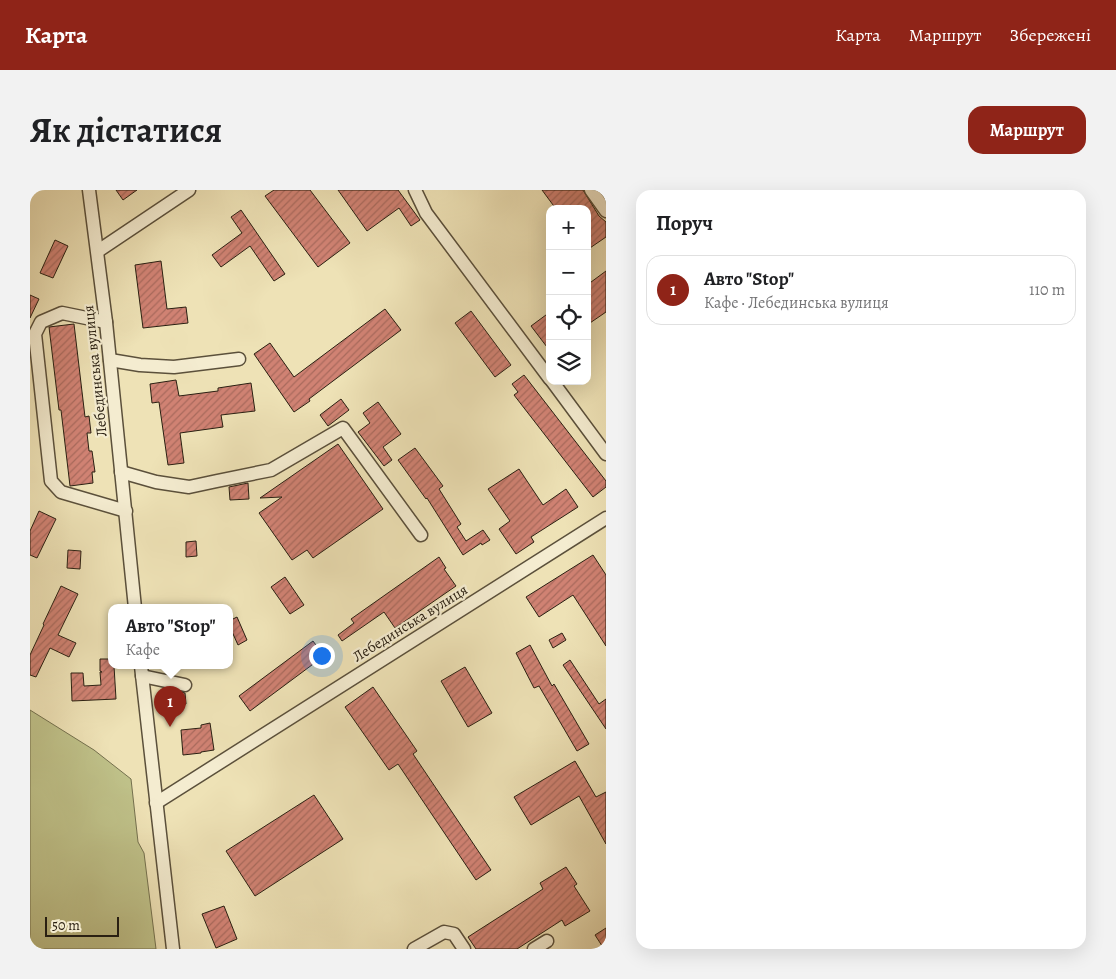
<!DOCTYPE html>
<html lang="uk">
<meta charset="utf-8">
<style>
body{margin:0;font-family:Alegreya,serif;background:#f2f2f2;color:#202124}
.controls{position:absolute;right:15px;top:15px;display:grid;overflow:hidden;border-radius:10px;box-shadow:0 5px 20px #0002}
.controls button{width:45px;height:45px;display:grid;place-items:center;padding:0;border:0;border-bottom:1px solid #e0e0e0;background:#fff;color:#202124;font:25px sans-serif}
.scale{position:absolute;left:15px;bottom:12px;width:74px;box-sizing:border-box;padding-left:5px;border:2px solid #2a2012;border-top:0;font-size:14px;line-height:18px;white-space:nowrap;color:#2a2012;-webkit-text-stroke:4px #f4ecd0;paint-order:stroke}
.you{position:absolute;left:291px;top:465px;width:18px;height:18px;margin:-12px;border:4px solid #fff;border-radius:50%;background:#1a73e8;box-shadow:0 0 0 8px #1a73e833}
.badge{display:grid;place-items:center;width:32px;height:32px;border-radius:50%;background:#8f2418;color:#fff;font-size:16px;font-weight:700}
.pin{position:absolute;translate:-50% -41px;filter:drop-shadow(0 1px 2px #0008)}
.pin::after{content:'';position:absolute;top:26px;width:18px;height:15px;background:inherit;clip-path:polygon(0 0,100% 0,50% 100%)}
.popup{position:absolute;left:78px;top:414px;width:125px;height:65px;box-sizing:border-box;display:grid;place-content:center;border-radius:10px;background:#fff;filter:drop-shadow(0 1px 4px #0005);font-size:16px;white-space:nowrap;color:#757577}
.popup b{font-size:19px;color:#202124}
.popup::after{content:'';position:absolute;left:50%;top:100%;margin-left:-10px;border:10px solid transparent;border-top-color:#fff}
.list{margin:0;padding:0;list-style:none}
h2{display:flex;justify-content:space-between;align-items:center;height:65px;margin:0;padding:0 20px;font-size:21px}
h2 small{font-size:16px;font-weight:400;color:#757577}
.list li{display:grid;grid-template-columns:32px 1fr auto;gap:15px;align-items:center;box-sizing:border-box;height:70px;margin:0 10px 10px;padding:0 10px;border:1px solid #e0e0e0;border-radius:15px}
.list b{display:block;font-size:19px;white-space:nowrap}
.list p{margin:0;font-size:16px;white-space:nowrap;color:#757577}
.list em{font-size:16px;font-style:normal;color:#757577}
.icon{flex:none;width:28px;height:28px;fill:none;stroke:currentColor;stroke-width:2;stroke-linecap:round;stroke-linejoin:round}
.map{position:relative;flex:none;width:576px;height:759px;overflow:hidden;border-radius:15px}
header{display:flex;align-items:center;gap:30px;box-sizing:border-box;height:70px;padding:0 25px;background:#8f2418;color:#fff}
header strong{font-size:24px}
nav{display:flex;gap:28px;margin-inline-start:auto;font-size:18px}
.intro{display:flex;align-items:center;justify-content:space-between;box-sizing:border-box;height:120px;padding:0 30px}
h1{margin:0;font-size:35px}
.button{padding:12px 22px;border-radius:15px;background:#8f2418;color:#fff;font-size:18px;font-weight:700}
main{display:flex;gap:30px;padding:0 30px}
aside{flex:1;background:#fff;border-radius:15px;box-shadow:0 5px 20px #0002}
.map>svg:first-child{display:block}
.green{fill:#bfc189;stroke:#74704e}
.building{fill:url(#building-hatch);stroke:#2a2012}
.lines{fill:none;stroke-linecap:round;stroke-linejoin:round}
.minor-casing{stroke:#5b503b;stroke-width:15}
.minor{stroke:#f4ecd0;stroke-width:12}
.labels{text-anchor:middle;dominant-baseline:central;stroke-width:4.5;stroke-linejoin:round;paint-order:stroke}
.street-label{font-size:15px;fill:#2a2012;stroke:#f4ecd0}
</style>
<header>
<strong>Карта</strong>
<nav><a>Карта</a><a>Маршрут</a><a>Збережені</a></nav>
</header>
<div class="intro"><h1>Як дістатися</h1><a class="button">Маршрут</a></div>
<main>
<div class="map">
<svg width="576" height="759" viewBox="0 0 576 759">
<defs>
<pattern id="building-hatch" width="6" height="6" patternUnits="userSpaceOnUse" patternTransform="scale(1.25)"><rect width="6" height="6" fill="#d08273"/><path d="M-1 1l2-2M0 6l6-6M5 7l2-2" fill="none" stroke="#a96a5d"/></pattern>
</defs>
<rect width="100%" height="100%" fill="#eee2b6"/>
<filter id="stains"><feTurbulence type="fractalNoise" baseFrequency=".004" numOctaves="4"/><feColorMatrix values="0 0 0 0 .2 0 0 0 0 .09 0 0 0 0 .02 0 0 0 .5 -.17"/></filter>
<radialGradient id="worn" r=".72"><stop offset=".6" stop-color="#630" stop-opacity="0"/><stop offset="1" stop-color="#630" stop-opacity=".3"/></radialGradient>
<!-- green -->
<polygon class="green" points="0,520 64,560 101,589 108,652 114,663 126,759 0,759"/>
<!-- building -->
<g class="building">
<polygon points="86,0 107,0 93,10"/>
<polygon points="244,0 280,0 320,53 288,77 235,6"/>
<polygon points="308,0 368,0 390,30 381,36 369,18 337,41"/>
<polygon points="512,0 553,0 569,26 576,32 576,47 557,60 557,19 526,19"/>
<polygon points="211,20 255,84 244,91 220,56 191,77 182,65 212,43 201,27"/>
<polygon points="25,50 38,56 23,88 10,83"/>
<polygon points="131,71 137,119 156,117 158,133 113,138 105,75"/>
<polygon points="576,81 576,122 557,135 557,95"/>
<polygon points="0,105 9,109 0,128"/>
<polygon points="355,119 371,140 279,209 280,211 264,222 224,164 240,153 264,187"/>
<polygon points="441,121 481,175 465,187 425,133"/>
<polygon points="520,122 520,161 501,136"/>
<polygon points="44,134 55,227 59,226 61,243 57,243 59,261 62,261 65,282 62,282 63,293 40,296 31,220 29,220 19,137"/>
<polygon points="494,185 576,291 576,297 563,307 484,205 488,202 482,194"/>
<polygon points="146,190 149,206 188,201 188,198 221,193 225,221 191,225 193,237 150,243 154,273 138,275 129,212 122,213 120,194"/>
<polygon points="311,209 319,220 298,236 290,225"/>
<polygon points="348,212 371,244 353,257 362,270 354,276 328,242 340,233 333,223"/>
<polygon points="308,254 353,319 283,368 277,360 262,370 229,323 252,307 230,308"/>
<polygon points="385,258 413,296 409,299 431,334 427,337 436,351 453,340 460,350 452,355 451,353 433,365 397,308 396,309 368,270"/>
<polygon points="489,279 513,315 536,299 548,317 501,347 504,352 486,364 469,339 480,331 458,299"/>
<polygon points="218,293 219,309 200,310 199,297"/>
<polygon points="9,321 26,329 7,368 0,365 0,341"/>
<polygon points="166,351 167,366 156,367 156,352"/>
<polygon points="38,360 51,361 50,379 37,378"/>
<polygon points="563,365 576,385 576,456 543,405 509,427 496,407"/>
<polygon points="409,367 416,378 414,379 426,396 365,438 354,422 312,451 308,445 324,433 321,429"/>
<polygon points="255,387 274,415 260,424 241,397"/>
<polygon points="31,396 48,404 28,445 46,453 39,467 20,458 6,487 0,485 0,465 14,435 13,434"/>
<polygon points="207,427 217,450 208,455 199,435 199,431"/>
<polygon points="532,443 536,450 523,458 519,450"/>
<polygon points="283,451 294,466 220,521 209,506"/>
<polygon points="500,455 522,496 524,494 559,554 547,561 509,496 504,498 486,463"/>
<polygon points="70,469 81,469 81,476 84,476 86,509 42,511 41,483 53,483 54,496 71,495 70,482 72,482 70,481"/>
<polygon points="540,470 569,514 576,509 576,539 533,475"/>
<polygon points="435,477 462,523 438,537 411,491"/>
<polygon points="343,497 387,561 383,564 461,680 446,690 368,574 359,580 315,517"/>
<polygon points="151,502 155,503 156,514 139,516 138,504"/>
<polygon points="180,533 184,560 171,562 171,563 153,565 151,540 171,538 171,535"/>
<polygon points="545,571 566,607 576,602 576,654 549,606 501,635 484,607"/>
<polygon points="284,605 313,649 225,706 196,661"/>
<polygon points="536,677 547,694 544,696 560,721 535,736 532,730 487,759 446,759 438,747 513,699 510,693"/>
<polygon points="194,716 207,749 186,758 172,724"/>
<polygon points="576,738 576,759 574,759 565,745"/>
</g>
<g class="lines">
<!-- minor casing -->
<g class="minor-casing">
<g id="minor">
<polyline points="59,0 76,132 105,418"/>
<polyline points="385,0 396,23 520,189"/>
<polyline points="561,0 576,21"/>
<polyline points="68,61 159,0"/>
<polyline points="76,132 32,123 11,132 5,144 21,291 31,302 96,321"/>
<polyline points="80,170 110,175 144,177 209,169"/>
<polyline points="522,191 576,264"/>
<polyline points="91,282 126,292 159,297 187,291 241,280 313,238 391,345"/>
<polyline points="111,476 143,759"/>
<polyline points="112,486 155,495"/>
<polyline points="126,613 576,328"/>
<polyline points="384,759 414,742 424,744 434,759"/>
<polyline points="504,759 517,751"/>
</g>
</g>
<!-- minor -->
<use href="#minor" class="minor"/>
</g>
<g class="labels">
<!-- street labels -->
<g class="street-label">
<text transform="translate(65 181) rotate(-96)">Лебединська вулиця</text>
<text transform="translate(380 433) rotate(-32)">Лебединська вулиця</text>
</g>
</g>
<rect width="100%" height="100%" filter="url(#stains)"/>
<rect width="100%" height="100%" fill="url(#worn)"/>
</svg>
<div class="controls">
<button>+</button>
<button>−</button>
<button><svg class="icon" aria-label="locate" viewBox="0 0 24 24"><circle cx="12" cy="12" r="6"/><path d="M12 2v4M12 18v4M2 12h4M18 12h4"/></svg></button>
<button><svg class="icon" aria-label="layers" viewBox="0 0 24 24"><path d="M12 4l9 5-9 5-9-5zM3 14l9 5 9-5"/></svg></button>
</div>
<div class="scale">50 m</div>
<div class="you"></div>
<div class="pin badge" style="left:140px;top:537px">1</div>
<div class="popup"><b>Авто &quot;Stop&quot;</b>Кафе</div>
</div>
<aside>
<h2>Поруч<small></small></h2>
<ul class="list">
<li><span class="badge">1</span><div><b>Авто &quot;Stop&quot;</b><p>Кафе · Лебединська вулиця</p></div><em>110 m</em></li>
</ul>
</aside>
</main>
